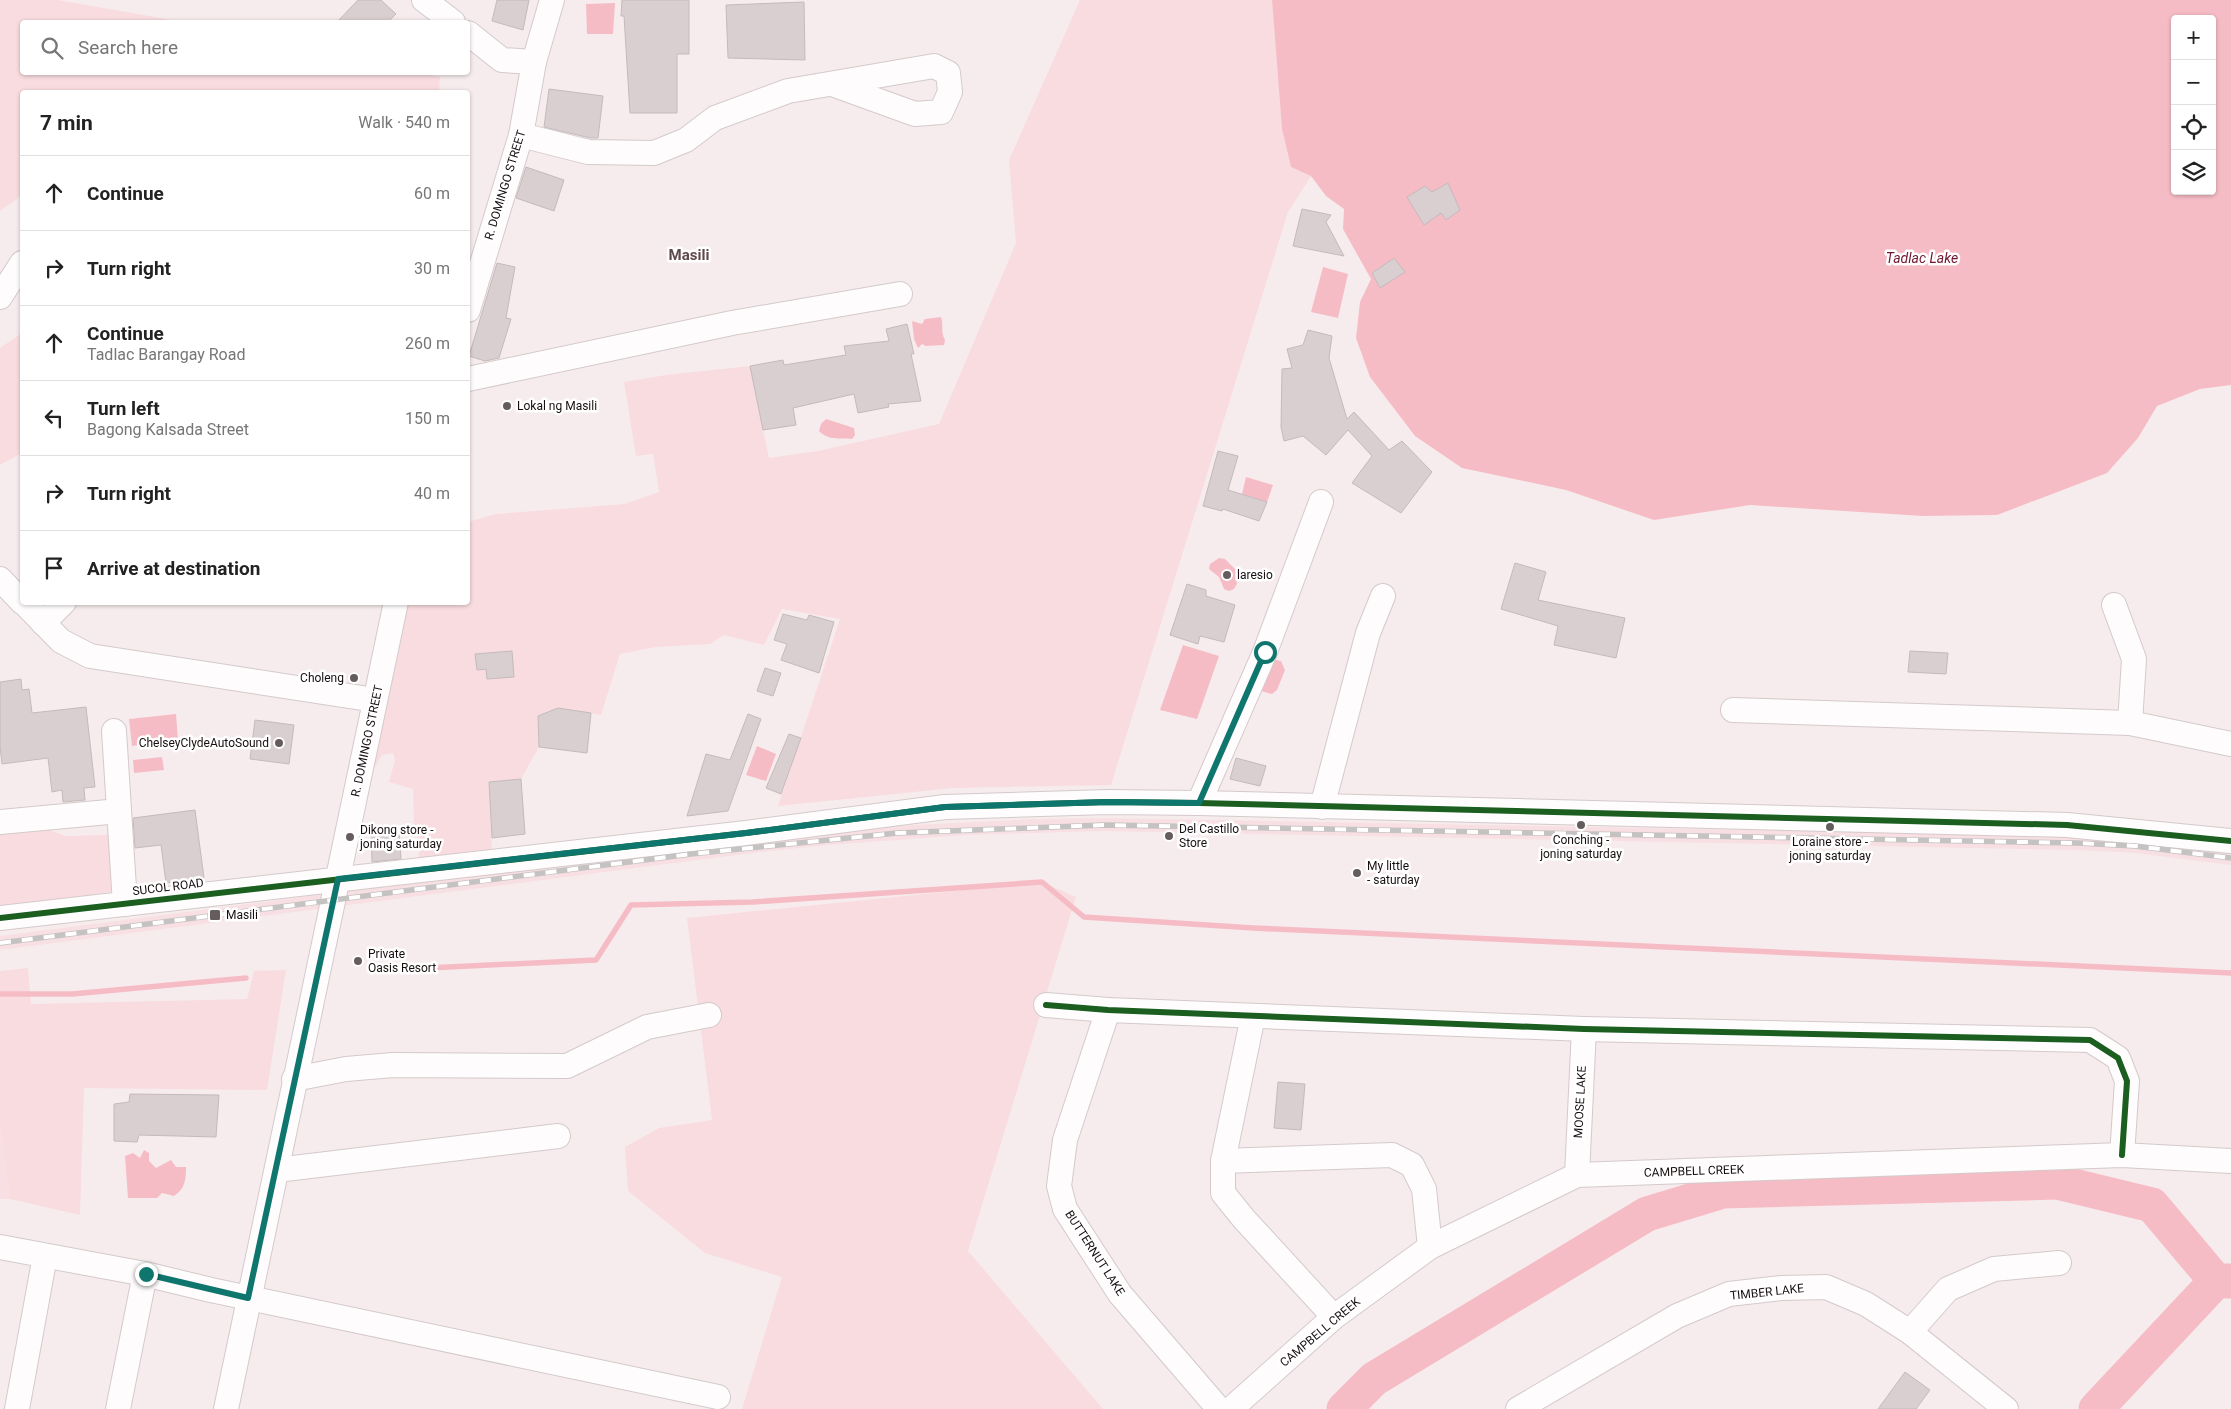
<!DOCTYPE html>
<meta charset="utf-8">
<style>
body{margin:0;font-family:Roboto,sans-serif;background:#f2f2f2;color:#222}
.controls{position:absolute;right:15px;top:15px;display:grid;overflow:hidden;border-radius:5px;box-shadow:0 1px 4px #0004}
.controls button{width:45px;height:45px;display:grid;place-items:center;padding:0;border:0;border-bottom:1px solid #e0e0e0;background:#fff;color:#222;font:25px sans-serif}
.stop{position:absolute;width:15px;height:15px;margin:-11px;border:4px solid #0f766e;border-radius:50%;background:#fff}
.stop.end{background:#0f766e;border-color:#fff;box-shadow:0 1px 5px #0008}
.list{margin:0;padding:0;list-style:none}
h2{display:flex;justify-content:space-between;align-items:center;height:65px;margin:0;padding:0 20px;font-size:21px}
h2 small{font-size:16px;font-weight:400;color:#767676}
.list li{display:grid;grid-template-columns:32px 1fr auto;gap:15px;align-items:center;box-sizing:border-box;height:75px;padding:0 20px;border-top:1px solid #e0e0e0}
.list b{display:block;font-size:19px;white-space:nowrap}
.list p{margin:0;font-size:16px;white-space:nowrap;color:#767676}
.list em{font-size:16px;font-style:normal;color:#767676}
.icon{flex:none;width:28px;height:28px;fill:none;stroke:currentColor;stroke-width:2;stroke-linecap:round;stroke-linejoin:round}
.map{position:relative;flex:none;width:2231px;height:1409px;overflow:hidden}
.search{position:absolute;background:#fff;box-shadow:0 1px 4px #0004;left:20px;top:20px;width:450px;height:55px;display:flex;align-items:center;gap:12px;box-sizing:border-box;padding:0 18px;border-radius:5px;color:#767676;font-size:19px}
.panel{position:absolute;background:#fff;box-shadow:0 1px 4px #0004;left:20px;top:90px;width:450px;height:515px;border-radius:5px}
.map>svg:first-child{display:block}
.built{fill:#f8dfe3}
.green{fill:#f9dcdf}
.water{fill:#f6bcc5;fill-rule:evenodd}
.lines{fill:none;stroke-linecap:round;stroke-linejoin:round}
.stream{stroke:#f6bcc5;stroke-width:5.5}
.river{stroke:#f6bcc5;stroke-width:35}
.building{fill:#d9cfd0;stroke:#c4babc}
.minor-casing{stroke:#d4cacb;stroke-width:26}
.minor{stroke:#fefcfc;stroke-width:24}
.rail-casing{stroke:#c5c2c2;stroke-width:5.5}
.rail{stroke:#fff;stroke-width:4;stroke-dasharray:11;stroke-linecap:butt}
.cycleway-casing{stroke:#fff;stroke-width:9}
.cycleway{stroke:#1b5e20;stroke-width:6}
.route{stroke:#0f766e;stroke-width:6}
.poi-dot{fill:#655c5d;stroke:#fff;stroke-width:2}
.labels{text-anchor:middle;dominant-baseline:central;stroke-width:5;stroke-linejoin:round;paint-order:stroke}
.street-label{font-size:12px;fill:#170e0f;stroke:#fff}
.poi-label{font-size:12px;fill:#170e0f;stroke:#fff;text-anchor:start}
.water-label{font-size:14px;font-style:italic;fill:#701630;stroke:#fff}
.quarter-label{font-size:15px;font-weight:bold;fill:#5f494c;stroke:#fff}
</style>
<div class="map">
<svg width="2231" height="1409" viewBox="0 0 2231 1409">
<rect width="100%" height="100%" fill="#f7eced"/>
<!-- built -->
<g class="built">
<polygon points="1104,818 2077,836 2231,851 2231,865 2135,853 2076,850 1104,831 966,835 829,845 760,852 0,950 0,936 690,847 896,826 1035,819"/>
<polygon points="0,1128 10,1199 0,1199"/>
</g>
<!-- green -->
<g class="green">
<polygon points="0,0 58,0 183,22 22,22 22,72 411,72 440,77 439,92 22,92 22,195 0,211"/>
<polygon points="1080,0 1272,0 1282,129 1291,167 1311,176 1288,212 1111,785 953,788 778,806 840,619 782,609 764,645 724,635 710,644 656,647 620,654 601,715 558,708 538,716 539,747 521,779 489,782 492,853 417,864 420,849 414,825 413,789 389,782 395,760 393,753 382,755 375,767 362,775 396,603 468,602 468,522 496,514 625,504 659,492 653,454 636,456 624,382 666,375 750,366 769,458 818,451 939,424 1016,243 1009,160"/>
<polygon points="22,333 22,453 0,465 0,348"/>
<polygon points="29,822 65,836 111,835 115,891 0,909 0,829"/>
<polygon points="1042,882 1076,897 968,1251 1103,1409 742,1409 782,1277 705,1253 628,1191 625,1147 659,1128 712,1120 687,918"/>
<polygon points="28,968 31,1004 247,999 254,971 286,970 267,1090 84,1088 80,1215 10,1199 0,1128 0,971"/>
</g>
<!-- water -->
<g class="water">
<path d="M1272,0H2231V385L2200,389L2157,406L2138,438L2107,473L1997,515L1923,516L1750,505L1654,520L1566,490L1462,468L1415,436L1370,377L1356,338L1360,302L1371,279L1343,229L1344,209L1326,196L1311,176L1291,167L1282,129ZM2175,19H2212V191H2175Z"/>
<polygon points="615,3 613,34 587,34 586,4"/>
<polygon points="1323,267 1348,274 1338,318 1311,312"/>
<path d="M941,317C944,325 940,332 945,340L944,345L926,346L922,344L918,348L914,339L912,321L922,324L925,319Z"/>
<path d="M826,419L854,428L855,435L852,439C839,438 829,441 819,431L821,424Z"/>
<polygon points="1246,477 1273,485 1267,502 1242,494"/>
<polygon points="1219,558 1225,559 1236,570 1237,584 1234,589 1229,591 1224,589 1219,577 1209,569 1210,564"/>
<polygon points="1183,645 1219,656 1197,719 1160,710"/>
<polygon points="1271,659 1281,661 1285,670 1277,690 1272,694 1261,691 1257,683"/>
<polygon points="176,714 178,740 132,746 129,719"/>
<polygon points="757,746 776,754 766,781 746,775"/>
<polygon points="162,757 164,770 134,773 133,760"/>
<path d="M144,1150L149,1153V1161L156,1168L171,1160L176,1167H186C186,1180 185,1189 174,1196L162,1193L157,1198H128L125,1156L133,1153L140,1158Z"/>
</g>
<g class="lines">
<!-- stream -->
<g class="stream">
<polyline points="407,969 596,960 631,905 753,902 1042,882 1084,917 1253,928 2231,973"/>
<polyline points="0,994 72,994 246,978"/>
</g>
<!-- river -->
<g class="river">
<polyline points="1344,1409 1374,1379 1647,1214 1723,1191 2057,1182 2152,1205 2216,1281 2231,1281"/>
<polyline points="2096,1409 2216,1281"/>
</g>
</g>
<!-- building -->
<g class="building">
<polygon points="358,0 381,0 396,14 388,22 337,22"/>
<polygon points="497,0 529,0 523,30 492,21"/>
<polygon points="622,0 689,0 689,54 677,54 677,113 630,113 624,16 621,16"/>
<polygon points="804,2 805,60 728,58 726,5"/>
<polygon points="549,89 603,96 598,138 590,138 544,127"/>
<polygon points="526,167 564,180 554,211 516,198"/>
<polygon points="1448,183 1460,210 1446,220 1441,213 1424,225 1407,197 1425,186 1432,192"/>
<polygon points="1302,209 1331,215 1326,222 1344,256 1293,246"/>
<polygon points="1394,258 1405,272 1380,288 1372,273"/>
<polygon points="497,263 515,267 506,318 511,319 499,358 485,361 469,356"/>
<polygon points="907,324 914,354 911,354 921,401 888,404 889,407 858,413 854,394 793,408 796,425 763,430 750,366 783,360 784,365 846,355 844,346 889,341 886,329"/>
<polygon points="1308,330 1332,336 1329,358 1347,419 1354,412 1389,450 1402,441 1432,472 1401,513 1352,483 1372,456 1348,430 1326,455 1303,436 1284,441 1281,427 1282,369 1292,368 1287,349 1303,345"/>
<polygon points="1218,451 1238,456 1228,490 1267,502 1259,521 1223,509 1222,511 1203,506"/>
<polygon points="1515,563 1546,572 1538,600 1625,618 1616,658 1554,645 1558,626 1501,609"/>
<polygon points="1187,584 1206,590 1206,596 1235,605 1224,642 1200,636 1198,644 1170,635"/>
<polygon points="783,614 807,620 809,615 834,622 819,673 781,660 787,644 774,640"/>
<polygon points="512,651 514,677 487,679 486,669 477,670 475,654"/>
<polygon points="1910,651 1948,653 1946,674 1908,672"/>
<polygon points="765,668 781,673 773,696 757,691"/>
<polygon points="21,679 22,690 29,689 32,713 86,707 95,787 84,788 85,800 63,802 62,790 52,792 48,758 2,764 0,747 0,682"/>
<polygon points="558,708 591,713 587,753 539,747 538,716"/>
<polygon points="748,714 761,719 728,811 687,816 706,754 730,760"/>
<polygon points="255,720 294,725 289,764 250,759"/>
<polygon points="789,734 801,738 781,794 766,788"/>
<polygon points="1236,758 1266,766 1260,786 1230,779"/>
<polygon points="521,779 525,834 492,838 489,782"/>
<polygon points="195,810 204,878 166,883 161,845 135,848 133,818"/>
<polygon points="371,831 399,831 401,859 372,862"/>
<polygon points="1278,1082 1305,1084 1301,1130 1274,1128"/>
<polygon points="130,1094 219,1095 216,1137 139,1135 137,1142 114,1141 114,1104 129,1102"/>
<polygon points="1905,1372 1930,1390 1916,1409 1878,1409"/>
</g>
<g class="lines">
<!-- minor casing -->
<g class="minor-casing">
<g id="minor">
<polyline points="424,0 453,22"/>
<polyline points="468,33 502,60 534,62"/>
<polyline points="521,135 588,152 654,153 686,140 715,118 788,91 934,66 948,73 950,92 941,112 915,114 832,84"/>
<polyline points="0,297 22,263"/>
<polyline points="468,310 521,135 534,62 552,0"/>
<polyline points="468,379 732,323 900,294"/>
<polyline points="0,579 22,602"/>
<polyline points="23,602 61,641 90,656 375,700"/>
<polyline points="2114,605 2134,659 2130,723"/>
<polyline points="43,623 64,602"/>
<polyline points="1733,710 2130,723 2231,744"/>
<polyline points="114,731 125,904"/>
<polyline points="1199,803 1265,652 1321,502"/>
<polyline points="1322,807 1368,633 1383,596"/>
<polyline points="0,822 119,811"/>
<polyline points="0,918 746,833 945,807 1108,802 1199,803 2067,825 2231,841"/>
<polyline points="1046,1005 1108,1010 1584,1029 2090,1040 2118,1058 2127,1081 2122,1155"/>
<polyline points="1108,1010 1065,1140 1059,1186 1065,1209 1120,1294 1219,1409"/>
<polyline points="1253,1016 1223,1161 1223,1193 1244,1219 1334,1317"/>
<polyline points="294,1079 346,1069 393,1065 567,1066 647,1027 709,1015"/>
<polyline points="1223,1161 1392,1155 1412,1165 1424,1189 1430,1247"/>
<polyline points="277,1170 558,1136"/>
<polyline points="1577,1175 1584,1029"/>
<polyline points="0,1247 145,1274 211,1290 718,1397"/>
<polyline points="1910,1332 1948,1289 1994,1269 2059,1263"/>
<polyline points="17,1409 45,1256"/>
<polyline points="118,1409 145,1274"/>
<polyline points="226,1409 396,602"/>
<polyline points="1231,1409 1334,1317 1430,1247 1577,1175 2122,1155 2231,1161"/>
<polyline points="1518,1409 1677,1316 1729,1294 1781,1288 1826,1287 1866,1304 1910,1332 2006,1409"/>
</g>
</g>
<!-- minor -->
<use href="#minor" class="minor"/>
<!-- rail casing -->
<g class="rail-casing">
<polyline id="rail" points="0,943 691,854 897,833 1104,825 2077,843 2135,846 2231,858"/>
</g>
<!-- rail -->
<use href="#rail" class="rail"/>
<!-- cycleway casing -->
<g class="cycleway-casing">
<g id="cycleway">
<polyline points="0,918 746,833 945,807 1108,802 1199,803 2067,825 2231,841"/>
<polyline points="1046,1005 1108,1010 1584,1029 2090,1040 2118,1058 2127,1081 2122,1155"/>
</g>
</g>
<!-- cycleway -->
<use href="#cycleway" class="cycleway"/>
</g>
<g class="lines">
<!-- route -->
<polyline class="route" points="146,1274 248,1298 338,879 746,833 945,807 1108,802 1199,803 1265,652"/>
</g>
<!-- markers -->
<g class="poi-dot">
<circle cx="507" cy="406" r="5"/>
<circle cx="1227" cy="575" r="5"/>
<circle cx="354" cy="678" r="5"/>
<circle cx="279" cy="743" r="5"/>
<circle cx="1581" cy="825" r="5"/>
<circle cx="1830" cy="827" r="5"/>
<circle cx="1169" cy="836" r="5"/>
<circle cx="350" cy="837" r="5"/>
<circle cx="1357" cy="873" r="5"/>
<rect x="209" y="909" width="12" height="12" rx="2.5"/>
<circle cx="358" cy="961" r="5"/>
</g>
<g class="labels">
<!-- street labels -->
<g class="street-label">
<text transform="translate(505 185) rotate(-73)">R. DOMINGO STREET</text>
<text transform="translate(367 741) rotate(-78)">R. DOMINGO STREET</text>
<text transform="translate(168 887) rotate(-7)">SUCOL ROAD</text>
<text transform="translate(1580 1102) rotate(-87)">MOOSE LAKE</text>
<text transform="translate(1694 1171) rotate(-2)">CAMPBELL CREEK</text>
<text transform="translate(1095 1253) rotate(57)">BUTTERNUT LAKE</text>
<text transform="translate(1767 1292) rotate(-6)">TIMBER LAKE</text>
<text transform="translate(1320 1332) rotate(-40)">CAMPBELL CREEK</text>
</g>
<!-- poi labels -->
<g class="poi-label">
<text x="517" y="406">Lokal ng Masili</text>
<text x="1237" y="575">laresio</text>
<text x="344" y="678" text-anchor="end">Choleng</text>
<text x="269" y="743" text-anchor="end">ChelseyClydeAutoSound</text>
<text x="1179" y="829">Del Castillo<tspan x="1179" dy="14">Store</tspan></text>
<text x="360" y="830">Dikong store -<tspan x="360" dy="14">joning saturday</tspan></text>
<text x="1581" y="840" text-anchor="middle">Conching -<tspan x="1581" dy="14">joning saturday</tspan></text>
<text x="1830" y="842" text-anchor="middle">Loraine store -<tspan x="1830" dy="14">joning saturday</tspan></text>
<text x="1367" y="866">My little<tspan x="1367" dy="14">- saturday</tspan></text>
<text x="226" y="915">Masili</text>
<text x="368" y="954">Private<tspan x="368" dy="14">Oasis Resort</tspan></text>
</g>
<!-- water labels -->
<g class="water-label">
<text x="1922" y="258">Tadlac Lake</text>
</g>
<!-- quarter labels -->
<g class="quarter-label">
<text x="689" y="255">Masili</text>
</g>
</g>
</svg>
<div class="controls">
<button>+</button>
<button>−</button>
<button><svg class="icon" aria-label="locate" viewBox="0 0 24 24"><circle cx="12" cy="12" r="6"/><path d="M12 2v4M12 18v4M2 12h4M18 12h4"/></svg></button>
<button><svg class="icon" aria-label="layers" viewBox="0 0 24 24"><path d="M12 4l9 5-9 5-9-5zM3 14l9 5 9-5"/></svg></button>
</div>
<div class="stop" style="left:1265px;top:652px"></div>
<div class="stop end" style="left:146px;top:1274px"></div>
<div class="search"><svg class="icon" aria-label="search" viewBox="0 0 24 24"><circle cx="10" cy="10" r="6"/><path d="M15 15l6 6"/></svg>Search here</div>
<section class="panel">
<h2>7 min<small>Walk · 540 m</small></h2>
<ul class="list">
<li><svg class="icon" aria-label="ahead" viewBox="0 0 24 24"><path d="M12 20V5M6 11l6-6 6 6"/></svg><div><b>Continue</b></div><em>60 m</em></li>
<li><svg class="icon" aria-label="right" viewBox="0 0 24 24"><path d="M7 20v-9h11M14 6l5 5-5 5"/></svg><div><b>Turn right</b></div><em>30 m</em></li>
<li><svg class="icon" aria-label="ahead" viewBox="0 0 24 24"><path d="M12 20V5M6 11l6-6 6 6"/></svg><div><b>Continue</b><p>Tadlac Barangay Road</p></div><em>260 m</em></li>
<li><svg class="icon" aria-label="left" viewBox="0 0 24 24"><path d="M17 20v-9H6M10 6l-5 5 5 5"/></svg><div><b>Turn left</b><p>Bagong Kalsada Street</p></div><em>150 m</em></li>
<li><svg class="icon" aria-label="right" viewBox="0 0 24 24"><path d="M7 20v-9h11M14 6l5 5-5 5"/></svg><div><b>Turn right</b></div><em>40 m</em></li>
<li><svg class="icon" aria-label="arrive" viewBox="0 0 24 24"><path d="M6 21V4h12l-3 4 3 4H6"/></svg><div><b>Arrive at destination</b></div></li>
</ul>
</section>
</div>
